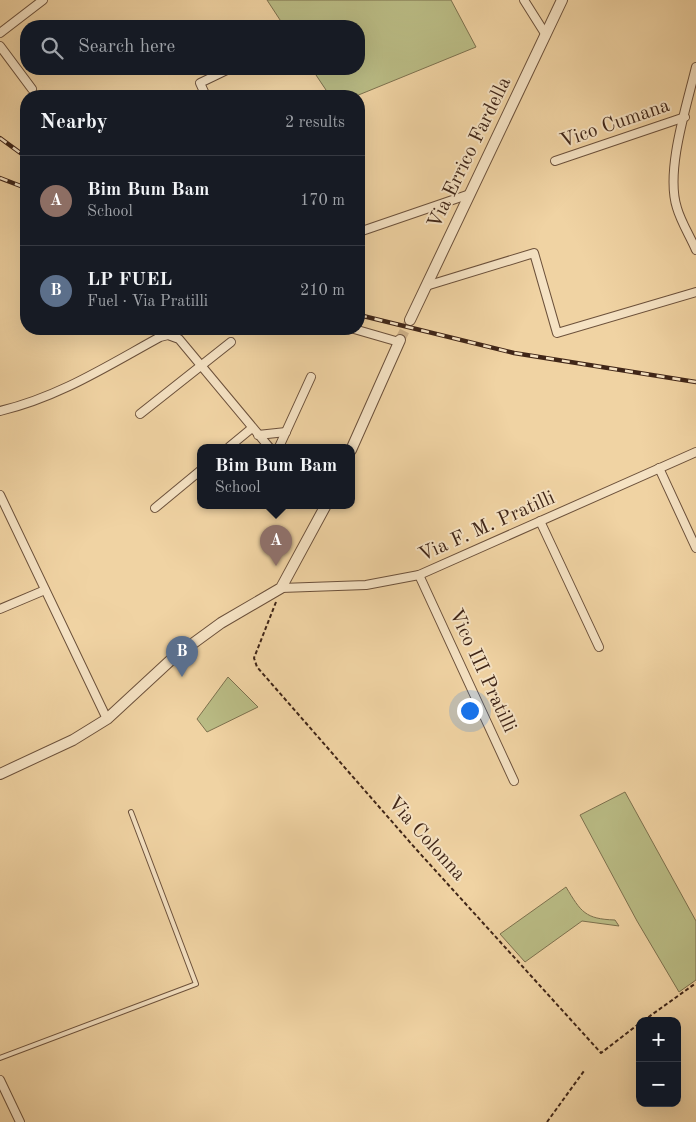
<!DOCTYPE html>
<meta charset="utf-8">
<style>
body{margin:0;font-family:"Old Standard TT",serif;background:#20242c;color:#f1f3f6}
.controls{position:absolute;right:15px;bottom:15px;display:grid;overflow:hidden;border-radius:10px;box-shadow:0 5px 20px #0002}
.controls button{width:45px;height:45px;display:grid;place-items:center;padding:0;border:0;border-bottom:1px solid #363941;background:#171b24;color:#f1f3f6;font:25px sans-serif}
.you{position:absolute;left:469px;top:710px;width:18px;height:18px;margin:-12px;border:4px solid #fff;border-radius:50%;background:#1a73e8;box-shadow:0 0 0 8px #1a73e833}
.badge{display:grid;place-items:center;width:32px;height:32px;border-radius:50%;background:#c59692;color:#fff;font-size:16px;font-weight:700}
.pin{position:absolute;translate:-50% -41px;filter:drop-shadow(0 1px 2px #0008)}
.pin::after{content:'';position:absolute;top:26px;width:18px;height:15px;background:inherit;clip-path:polygon(0 0,100% 0,50% 100%)}
.popup{position:absolute;left:197px;top:444px;width:158px;height:65px;box-sizing:border-box;display:grid;place-content:center;border-radius:10px;background:#171b24;filter:drop-shadow(0 1px 4px #0005);font-size:16px;white-space:nowrap;color:#9ea1a6}
.popup b{font-size:19px;color:#f1f3f6}
.popup::after{content:'';position:absolute;left:50%;top:100%;margin-left:-10px;border:10px solid transparent;border-top-color:#171b24}
.list{margin:0;padding:0;list-style:none}
h2{display:flex;justify-content:space-between;align-items:center;height:65px;margin:0;padding:0 20px;font-size:21px}
h2 small{font-size:16px;font-weight:400;color:#9ea1a6}
.list li{display:grid;grid-template-columns:32px 1fr auto;gap:15px;align-items:center;box-sizing:border-box;height:90px;padding:0 20px;border-top:1px solid #363941}
.list b{display:block;font-size:19px;white-space:nowrap}
.list p{margin:0;font-size:16px;white-space:nowrap;color:#9ea1a6}
.list em{font-size:16px;font-style:normal;color:#9ea1a6}
.icon{flex:none;width:28px;height:28px;fill:none;stroke:currentColor;stroke-width:2;stroke-linecap:round;stroke-linejoin:round}
.map{position:relative;flex:none;width:696px;height:1122px;overflow:hidden}
.search{position:absolute;background:#171b24;box-shadow:0 5px 20px #0002;left:20px;top:20px;width:345px;height:55px;display:flex;align-items:center;gap:12px;box-sizing:border-box;padding:0 18px;border-radius:20px;color:#9ea1a6;font-size:19px}
.panel{position:absolute;background:#171b24;box-shadow:0 5px 20px #0002;left:20px;top:90px;width:345px;height:245px;border-radius:20px}
.map>svg:first-child{display:block}
.green{fill:#babc85;stroke:#7d714e}
.lines{fill:none;stroke-linecap:round;stroke-linejoin:round}
.tertiary-tunnel{stroke:#cdb087;stroke-width:10;stroke-dasharray:10 5;stroke-linecap:butt}
.service-casing{stroke:#6c513b;stroke-width:6}
.minor-casing{stroke:#6c513b;stroke-width:10}
.tertiary-casing{stroke:#6c513b;stroke-width:12}
.path{stroke:#402618;stroke-width:2;stroke-dasharray:4 2.5;stroke-linecap:butt}
.service{stroke:#f5e2c3;stroke-width:4}
.minor{stroke:#f5e2c3;stroke-width:8}
.tertiary{stroke:#f5e2c3;stroke-width:10}
.rail-casing{stroke:#402618;stroke-width:4.5}
.rail{stroke:#f5e2c3;stroke-width:2.5;stroke-dasharray:8;stroke-linecap:butt}
.labels{text-anchor:middle;dominant-baseline:central;stroke-width:4;stroke-linejoin:round;paint-order:stroke}
.street-label{font-size:20px;fill:#402618;stroke:#f5e2c3}
</style>
<div class="map">
<svg width="696" height="1122" viewBox="0 0 696 1122">
<rect width="100%" height="100%" fill="#f0d3a3"/>
<filter id="stains"><feTurbulence type="fractalNoise" baseFrequency=".004" numOctaves="4"/><feColorMatrix values="0 0 0 0 .2 0 0 0 0 .09 0 0 0 0 .02 0 0 0 .5 -.17"/></filter>
<radialGradient id="worn" r=".72"><stop offset=".6" stop-color="#630" stop-opacity="0"/><stop offset="1" stop-color="#630" stop-opacity=".3"/></radialGradient>
<!-- green -->
<g class="green">
<polygon points="267,0 451,0 476,47 356,96 330,96 312,69 359,69 359,26 284,26"/>
<polygon points="228,677 258,707 207,732 197,719"/>
<polygon points="625,792 696,921 696,980 679,992 637,921 580,815"/>
<path d="M566,887C581,912 585,919 615,920L619,926L582,921L525,962L500,934Z"/>
</g>
<g class="lines">
<!-- tertiary-tunnel -->
<polyline class="tertiary-tunnel" points="400,340 410,320"/>
<!-- service casing -->
<g class="service-casing">
<polyline id="service" points="0,1058 196,984 131,812"/>
</g>
<!-- minor casing -->
<g class="minor-casing">
<g id="minor">
<polyline points="524,0 546,35"/>
<polyline points="0,33 43,0"/>
<polyline points="0,46 32,89"/>
<path d="M696,67C687,105 665,171 677,208C681,222 690,236 696,250"/>
<polyline points="206,96 200,83 229,69"/>
<polyline points="555,161 685,117"/>
<polyline points="359,232 470,194"/>
<polyline points="426,286 534,253 557,333 696,292"/>
<polyline points="354,329 399,342"/>
<path d="M0,411C59,397 107,366 160,337L168,335L179,339L269,447"/>
<polyline points="140,414 231,342"/>
<polyline points="258,435 286,432"/>
<polyline points="229,447 252,428"/>
<polyline points="279,447 311,377"/>
<polyline points="659,468 696,548"/>
<polyline points="0,495 107,719"/>
<polyline points="155,508 201,470"/>
<polyline points="540,521 599,647"/>
<polyline points="419,575 514,781"/>
<polyline points="281,588 366,585 419,575 696,452"/>
<polyline points="0,609 45,590"/>
<polyline points="0,1080 20,1122"/>
</g>
</g>
<!-- tertiary casing -->
<g class="tertiary-casing">
<g id="tertiary">
<polyline points="410,320 562,0"/>
<polyline points="351,450 400,340"/>
<polyline points="0,774 73,740 107,719 173,658 221,623 281,588 326,505"/>
</g>
</g>
<!-- path -->
<g class="path">
<polyline points="276,602 254,658 257,667 415,848 601,1053 640,1023"/>
<polyline points="643,1021 696,983"/>
<polyline points="547,1122 584,1071"/>
</g>
<!-- service -->
<use href="#service" class="service"/>
<!-- minor -->
<use href="#minor" class="minor"/>
<!-- tertiary -->
<use href="#tertiary" class="tertiary"/>
<!-- rail casing -->
<g class="rail-casing">
<g id="rail">
<polyline points="0,138 26,157"/>
<polyline points="0,178 26,188"/>
<polyline points="359,315 514,353 696,382"/>
</g>
</g>
<!-- rail -->
<use href="#rail" class="rail"/>
</g>
<g class="labels">
<!-- street labels -->
<g class="street-label">
<text transform="translate(615 124) rotate(-19)">Vico Cumana</text>
<text transform="translate(470 153) rotate(-64)">Via Errico Fardella</text>
<text transform="translate(487 527) rotate(-24)">Via F. M. Pratilli</text>
<text transform="translate(482 671) rotate(65)">Vico III Pratilli</text>
<text transform="translate(426 839) rotate(48)">Via Colonna</text>
</g>
</g>
<rect width="100%" height="100%" filter="url(#stains)"/>
<rect width="100%" height="100%" fill="url(#worn)"/>
</svg>
<div class="controls">
<button>+</button>
<button>−</button>
</div>
<div class="you"></div>
<div class="pin badge" style="left:276px;top:566px;background:#8d6e63">A</div>
<div class="popup"><b>Bim Bum Bam</b>School</div>
<div class="pin badge" style="left:182px;top:677px;background:#5c6f8a">B</div>
<div class="search"><svg class="icon" aria-label="search" viewBox="0 0 24 24"><circle cx="10" cy="10" r="6"/><path d="M15 15l6 6"/></svg>Search here</div>
<section class="panel">
<h2>Nearby<small>2 results</small></h2>
<ul class="list">
<li><span class="badge" style="background:#8d6e63">A</span><div><b>Bim Bum Bam</b><p>School</p></div><em>170 m</em></li>
<li><span class="badge" style="background:#5c6f8a">B</span><div><b>LP FUEL</b><p>Fuel · Via Pratilli</p></div><em>210 m</em></li>
</ul>
</section>
</div>
